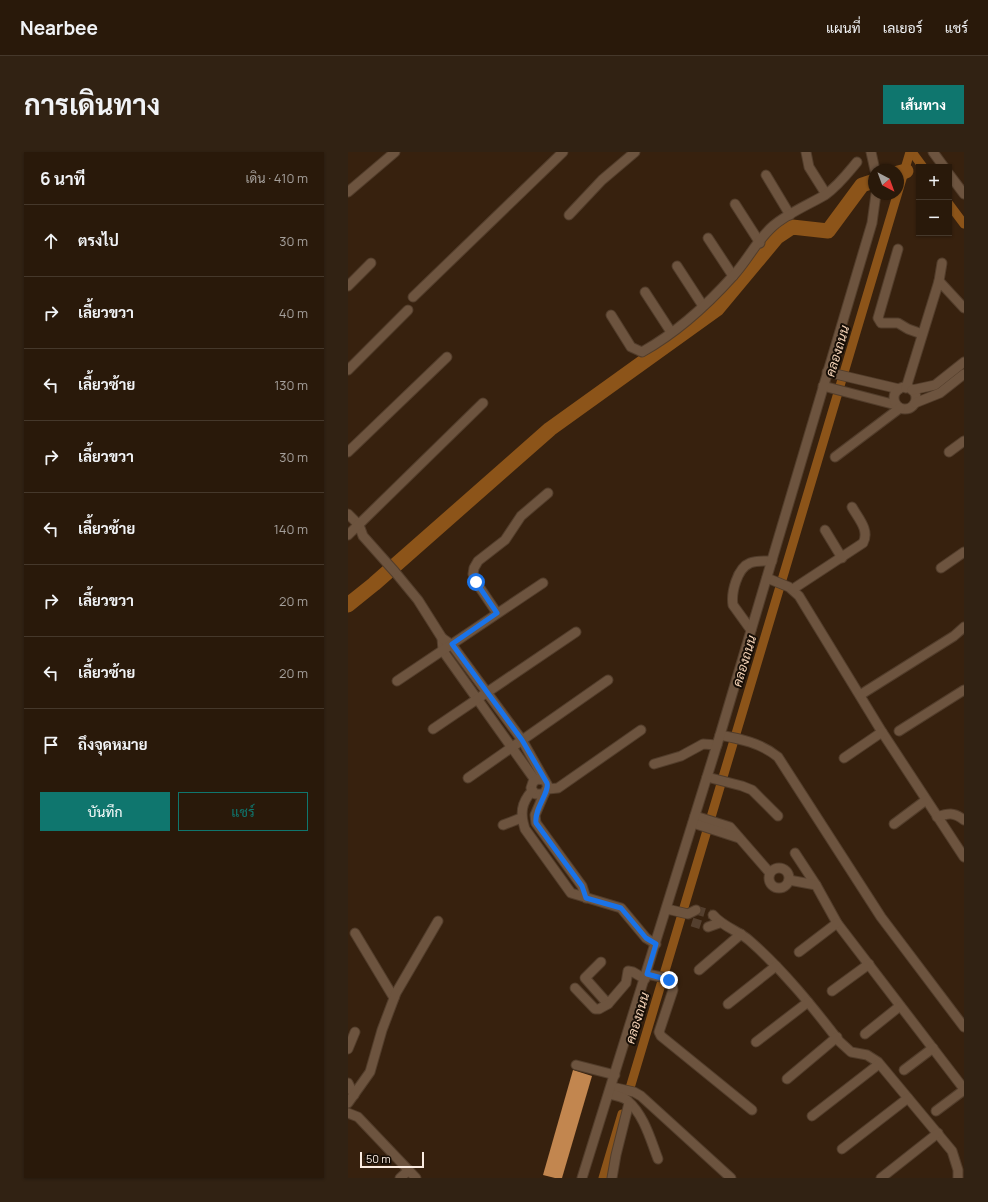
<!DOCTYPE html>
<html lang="th">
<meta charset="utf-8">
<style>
body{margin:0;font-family:Manrope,Sarabun,sans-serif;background:#312213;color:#f1f3f6}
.controls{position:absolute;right:12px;top:12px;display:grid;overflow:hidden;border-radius:0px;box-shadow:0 1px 3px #0004}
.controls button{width:36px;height:36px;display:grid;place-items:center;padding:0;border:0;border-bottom:1px solid #45382b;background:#29190a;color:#f1f3f6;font:20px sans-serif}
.compass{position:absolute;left:520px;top:12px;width:36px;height:36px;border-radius:50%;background:#29190a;box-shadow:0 1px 3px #0004;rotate:139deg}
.scale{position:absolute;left:12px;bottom:10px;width:64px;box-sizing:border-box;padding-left:4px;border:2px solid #faebe0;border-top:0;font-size:11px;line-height:14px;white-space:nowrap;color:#faebe0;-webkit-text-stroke:3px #170e06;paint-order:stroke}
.stop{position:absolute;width:12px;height:12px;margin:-9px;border:3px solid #1a73e8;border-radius:50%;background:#fff}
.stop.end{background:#1a73e8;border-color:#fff;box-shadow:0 1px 4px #0008}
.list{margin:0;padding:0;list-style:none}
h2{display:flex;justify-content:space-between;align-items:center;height:52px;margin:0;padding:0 16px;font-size:17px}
h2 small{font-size:13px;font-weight:400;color:#a5a09c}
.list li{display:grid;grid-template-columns:26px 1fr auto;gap:12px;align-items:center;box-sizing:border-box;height:72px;padding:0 16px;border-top:1px solid #45382b}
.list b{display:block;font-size:15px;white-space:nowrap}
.list em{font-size:13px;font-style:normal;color:#a5a09c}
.actions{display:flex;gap:8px;padding:12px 16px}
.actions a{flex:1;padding:9px 0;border:1px solid #0f766e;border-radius:0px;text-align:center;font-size:14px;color:#0f766e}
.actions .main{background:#0f766e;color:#fff}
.icon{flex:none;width:22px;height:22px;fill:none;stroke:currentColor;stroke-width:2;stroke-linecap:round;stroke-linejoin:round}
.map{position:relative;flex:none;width:616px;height:1026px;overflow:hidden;border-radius:0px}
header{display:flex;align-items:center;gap:24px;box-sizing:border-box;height:56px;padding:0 20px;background:#29190a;border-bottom:1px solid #45382b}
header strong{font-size:19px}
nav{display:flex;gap:22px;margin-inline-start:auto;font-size:14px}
.intro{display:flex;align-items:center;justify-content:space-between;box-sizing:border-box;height:96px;padding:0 24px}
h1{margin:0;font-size:28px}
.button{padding:10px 18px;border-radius:0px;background:#0f766e;color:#fff;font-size:14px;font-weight:700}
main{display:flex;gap:24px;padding:0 24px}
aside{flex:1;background:#29190a;border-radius:0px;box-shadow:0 1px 3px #0004}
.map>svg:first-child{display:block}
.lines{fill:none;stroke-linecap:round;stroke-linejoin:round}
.canal{stroke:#8c5419;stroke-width:9}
.river{stroke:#8c5419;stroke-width:15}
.building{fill:#c2864f}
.minor-tunnel{stroke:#543f2e;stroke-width:9;stroke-dasharray:9 4.5;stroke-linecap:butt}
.minor-casing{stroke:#523d2b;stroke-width:11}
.minor{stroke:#6d543f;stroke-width:9}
.route{stroke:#1a73e8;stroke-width:5}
.labels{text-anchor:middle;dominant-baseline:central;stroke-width:4;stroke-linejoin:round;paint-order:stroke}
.water-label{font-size:13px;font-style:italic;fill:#f5d3b7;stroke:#170e06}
</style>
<header>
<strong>Nearbee</strong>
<nav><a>แผนที่</a><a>เลเยอร์</a><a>แชร์</a></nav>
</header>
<div class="intro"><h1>การเดินทาง</h1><a class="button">เส้นทาง</a></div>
<main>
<aside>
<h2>6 นาที<small>เดิน · 410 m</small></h2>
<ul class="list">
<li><svg class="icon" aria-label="ahead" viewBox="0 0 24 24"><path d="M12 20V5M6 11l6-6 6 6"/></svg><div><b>ตรงไป</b></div><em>30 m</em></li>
<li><svg class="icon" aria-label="right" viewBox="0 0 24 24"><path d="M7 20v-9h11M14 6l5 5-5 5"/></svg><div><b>เลี้ยวขวา</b></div><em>40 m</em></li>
<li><svg class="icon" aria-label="left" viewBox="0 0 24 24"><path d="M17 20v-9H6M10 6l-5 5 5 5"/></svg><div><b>เลี้ยวซ้าย</b></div><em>130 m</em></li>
<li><svg class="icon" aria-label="right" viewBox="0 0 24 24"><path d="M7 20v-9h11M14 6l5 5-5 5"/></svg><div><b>เลี้ยวขวา</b></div><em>30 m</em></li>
<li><svg class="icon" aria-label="left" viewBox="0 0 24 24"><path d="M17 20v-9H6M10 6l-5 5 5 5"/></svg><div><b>เลี้ยวซ้าย</b></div><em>140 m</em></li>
<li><svg class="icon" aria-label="right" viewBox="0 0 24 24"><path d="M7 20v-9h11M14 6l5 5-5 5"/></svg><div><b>เลี้ยวขวา</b></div><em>20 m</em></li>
<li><svg class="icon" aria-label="left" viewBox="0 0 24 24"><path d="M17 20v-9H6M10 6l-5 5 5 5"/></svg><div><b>เลี้ยวซ้าย</b></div><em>20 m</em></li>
<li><svg class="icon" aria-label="arrive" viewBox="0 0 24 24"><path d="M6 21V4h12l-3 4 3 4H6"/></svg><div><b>ถึงจุดหมาย</b></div></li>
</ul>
<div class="actions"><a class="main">บันทึก</a><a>แชร์</a></div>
</aside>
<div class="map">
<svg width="616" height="1026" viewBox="0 0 616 1026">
<rect width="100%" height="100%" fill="#37210e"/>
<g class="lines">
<!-- canal -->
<g class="canal">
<polyline points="564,0 575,15"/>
<polyline points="601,52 616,72"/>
<polyline points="279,946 562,0"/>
<polyline points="255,1026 274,962"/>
</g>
<!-- river -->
<g class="river">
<polyline points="550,21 558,19"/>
<polyline points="0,453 26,432 202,277 369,157 429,85 444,75 480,79 514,33 526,29"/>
</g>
</g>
<!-- building -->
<polygon class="building" points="225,918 244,924 214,1026 207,1026 195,1023"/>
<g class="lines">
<!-- minor-tunnel -->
<g class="minor-tunnel">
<polyline points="348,758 365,763"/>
<polyline points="344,770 360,775"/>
</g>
<!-- minor casing -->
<g class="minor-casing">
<g id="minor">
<polyline points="458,0 461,15 478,42"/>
<polyline points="523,0 527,18"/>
<polyline points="585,0 596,15"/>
<polyline points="601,22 616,42"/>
<polyline points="418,23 442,63"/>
<polyline points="0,40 47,0"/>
<polyline points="387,52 412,91"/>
<polyline points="221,63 254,28 287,0"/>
<polyline points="360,86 385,124"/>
<polyline points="550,97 530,166 533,171 550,171 560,177 574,182"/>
<polyline points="329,114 355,154"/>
<polyline points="591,129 594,111"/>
<polyline points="0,134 23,111"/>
<polyline points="297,140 323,180"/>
<polyline points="65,145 215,0"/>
<path d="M263,163L283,195L294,200C328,181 359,153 385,124C399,109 409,88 425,74C440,61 460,53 477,43C490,34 499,22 509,10"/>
<polyline points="0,218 60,158"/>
<polyline points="479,220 551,237"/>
<polyline points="475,234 548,253"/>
<circle cx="557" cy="246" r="11"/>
<polyline points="558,236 591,129 616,156"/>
<polyline points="564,238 587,233 616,210"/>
<polyline points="567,251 592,241 616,222"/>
<polyline points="0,300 99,205"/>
<polyline points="601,300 616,289"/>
<polyline points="487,305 552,256"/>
<polyline points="0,362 11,373 15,384 47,420 70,448 94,486 95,499 187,628"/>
<polyline points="477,378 494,406"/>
<polyline points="0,383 135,251"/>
<polyline points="593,416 616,400"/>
<polyline points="419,426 441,435 451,444 534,580 616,705"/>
<path d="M445,437L515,391C522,378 510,366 504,355"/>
<polyline points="149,461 128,430 125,422 126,416 130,409 157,388 173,364 200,341"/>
<path d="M403,478L385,453C383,441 389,416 402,411C408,408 417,409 424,409"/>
<polyline points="94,486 104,493 174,588 200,634 196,642 187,642 183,636 185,630 190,627 196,628"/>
<polyline points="49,529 195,431"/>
<polyline points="512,543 606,484 616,475"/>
<polyline points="85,577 228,480"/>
<polyline points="551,579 616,538"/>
<path d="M372,583C393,587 413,591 430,605L533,765L616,875"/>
<polyline points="496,606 534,580"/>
<polyline points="306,612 333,604 355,592 369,593"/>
<polyline points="359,625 394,634 404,638 430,664"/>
<polyline points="120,626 260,528"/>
<polyline points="200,637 210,636 293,578"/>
<path d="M184,639C173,651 172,662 177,677L223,741L273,756L298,786L308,792"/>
<polyline points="196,642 187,663 188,671 234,734 238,746"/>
<polyline points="347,664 382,675 422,721"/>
<path d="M589,665C600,661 606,660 616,668"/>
<polyline points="345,671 391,686"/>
<polyline points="546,672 578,648"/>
<polyline points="155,673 173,666"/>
<polyline points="447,701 468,733"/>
<circle cx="431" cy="726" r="10"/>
<polyline points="441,728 468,733 489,771 616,937"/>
<polyline points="319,757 340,762 348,758"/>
<path d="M365,763C375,775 391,779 402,789C436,819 464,854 491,889L503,900L519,903L530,910L604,999L610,1018V1026"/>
<polyline points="360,775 371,771"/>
<polyline points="7,781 46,846"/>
<polyline points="451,800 489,771"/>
<polyline points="253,810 237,826 260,852 278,831 280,819 285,820 297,827"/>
<polyline points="351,818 393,782"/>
<polyline points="299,822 318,826 324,832 325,838 311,880 313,884 404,958"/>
<polyline points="227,836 247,857 251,857 260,852"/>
<polyline points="484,839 521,812"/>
<polyline points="380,852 428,814"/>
<polyline points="517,882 552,854"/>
<polyline points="408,890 460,850"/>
<polyline points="0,897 7,880"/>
<polyline points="228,913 267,923"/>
<polyline points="556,918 585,896"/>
<polyline points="439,927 489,885"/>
<polyline points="0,931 6,943"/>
<polyline points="264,935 286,940 293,944 383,1026"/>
<path d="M261,942C266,943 275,945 279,948C296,963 302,986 310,1007"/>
<polyline points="0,951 22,920 34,878 48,841 90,769"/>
<polyline points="588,959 616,938"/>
<polyline points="0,961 10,965 68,1026"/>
<polyline points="464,964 531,912"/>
<polyline points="494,997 560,946"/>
<polyline points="52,1026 61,1018"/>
<polyline points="234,1026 372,583 524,71 528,42"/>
<polyline points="264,1026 268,1003 281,951"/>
<polyline points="533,1026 590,981"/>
</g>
</g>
<!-- minor -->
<use href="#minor" class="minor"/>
</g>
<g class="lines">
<!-- route -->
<path class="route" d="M128,430L149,461L104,492L174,588L199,631C202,640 186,656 188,671L234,734L238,746L273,756L298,786L308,792L299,822L321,828"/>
</g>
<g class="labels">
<!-- water labels -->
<g class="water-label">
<text transform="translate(489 199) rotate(-73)">คลองถนน</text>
<text transform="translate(396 509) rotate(-73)">คลองถนน</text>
<text transform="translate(289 866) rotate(-73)">คลองถนน</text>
</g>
</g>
</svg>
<div class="controls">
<button>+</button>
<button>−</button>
</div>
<svg class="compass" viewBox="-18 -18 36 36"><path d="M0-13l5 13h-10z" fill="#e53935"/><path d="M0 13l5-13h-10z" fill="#a5a09c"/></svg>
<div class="scale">50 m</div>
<div class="stop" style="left:128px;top:430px"></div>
<div class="stop end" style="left:321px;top:828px"></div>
</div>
</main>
